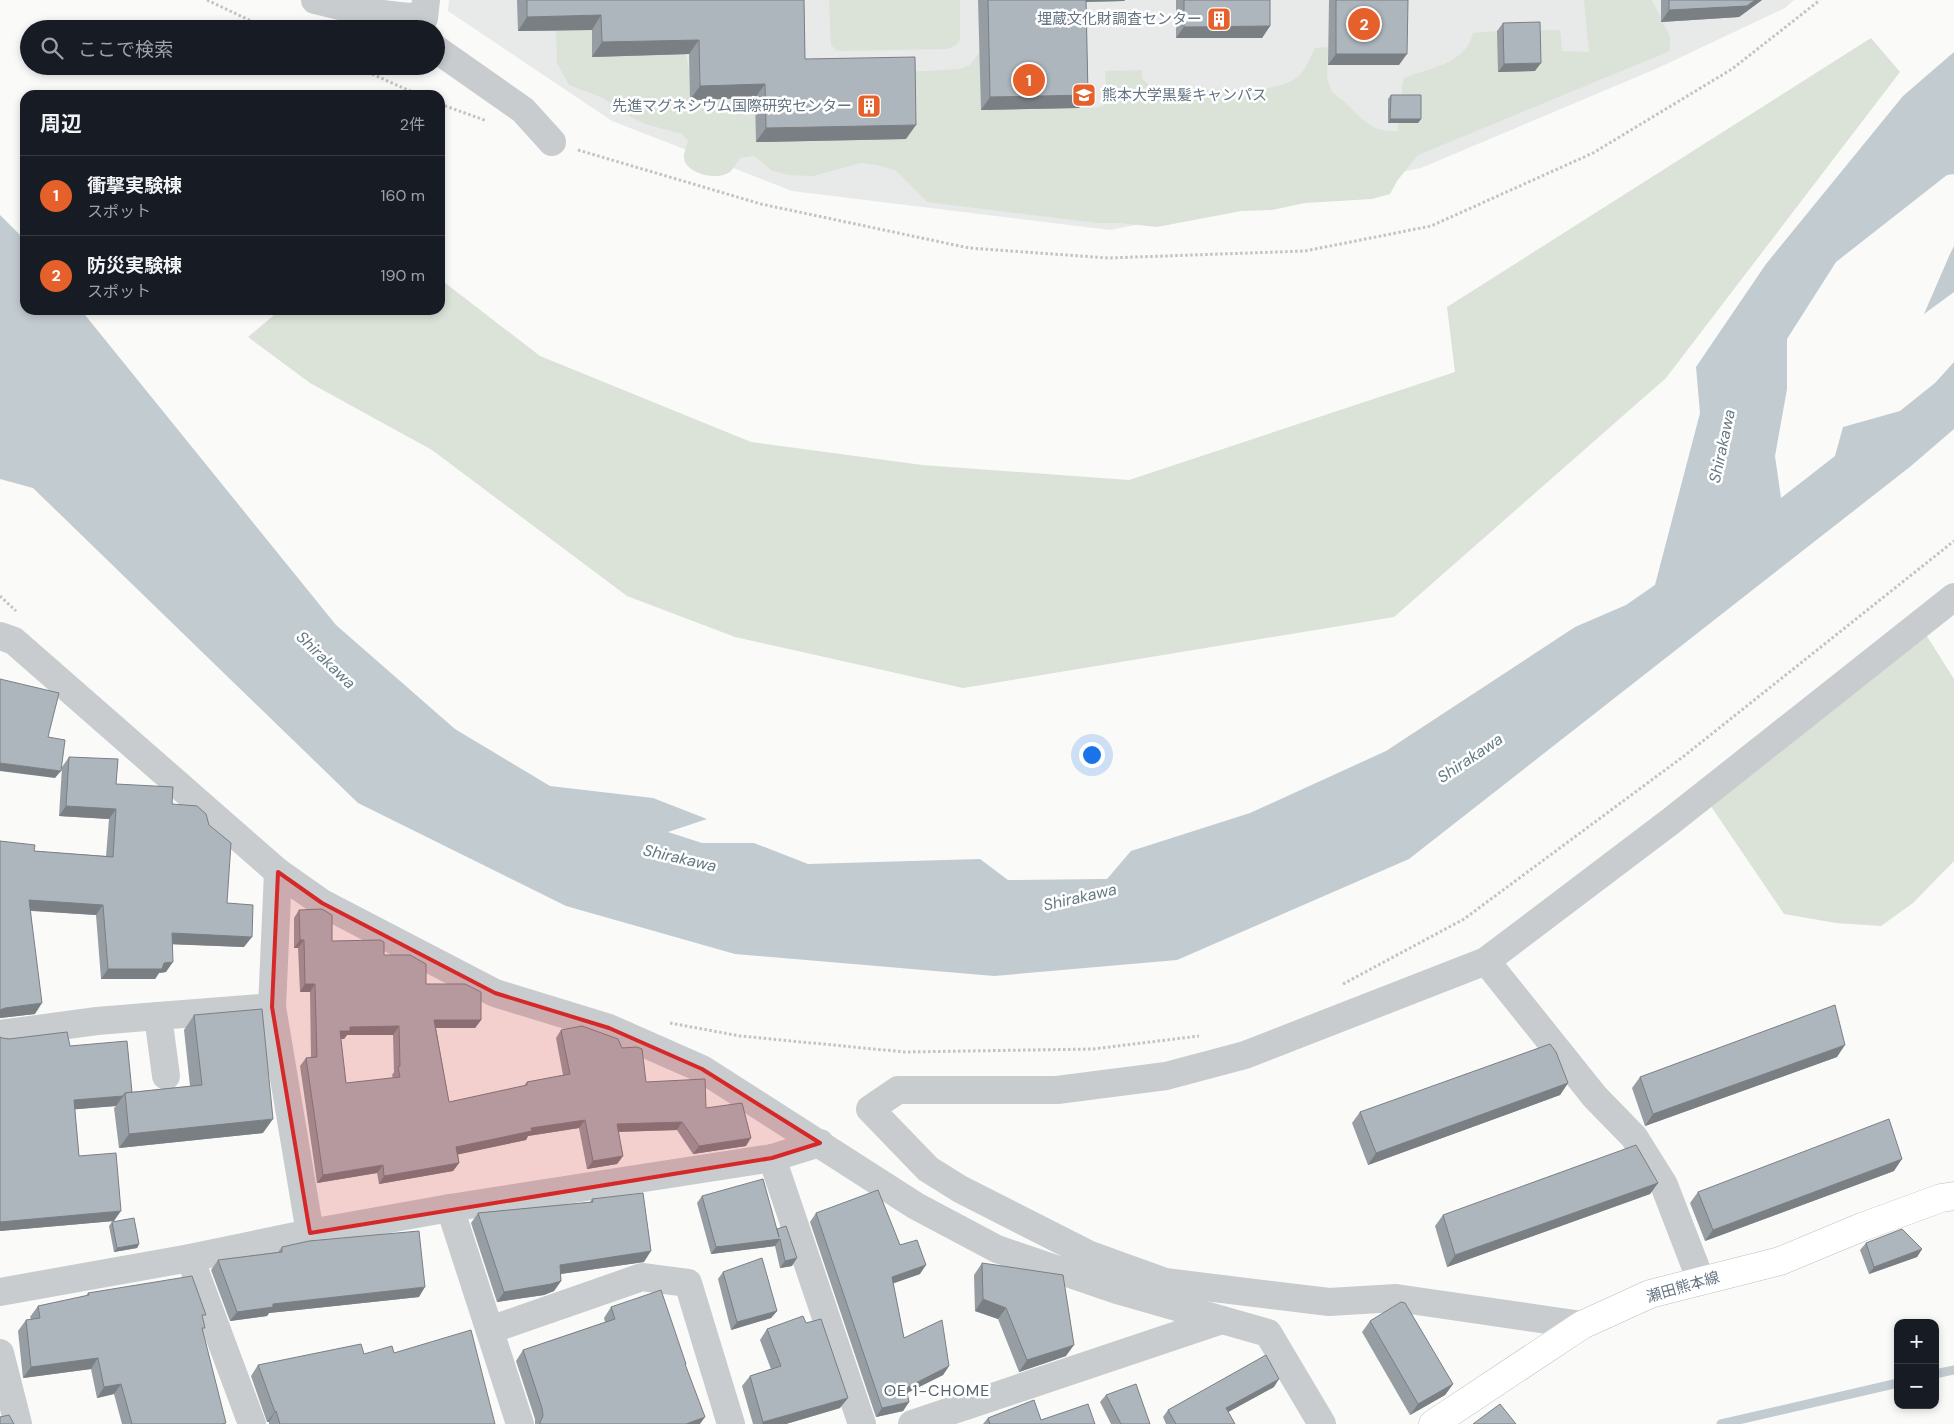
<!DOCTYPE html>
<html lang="ja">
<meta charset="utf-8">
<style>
body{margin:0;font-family:"DM Sans","Noto Sans JP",sans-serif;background:#242831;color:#f1f3f6}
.controls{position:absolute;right:15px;bottom:15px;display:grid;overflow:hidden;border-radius:10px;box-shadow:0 2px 8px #0003}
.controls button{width:45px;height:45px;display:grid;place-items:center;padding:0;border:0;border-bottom:1px solid #363941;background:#171b24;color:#f1f3f6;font:25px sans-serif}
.you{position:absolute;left:1091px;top:754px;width:18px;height:18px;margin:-12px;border:4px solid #fff;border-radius:50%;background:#1a73e8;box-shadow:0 0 0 8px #1a73e833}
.badge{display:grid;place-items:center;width:32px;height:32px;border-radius:50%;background:#e6602b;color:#fff;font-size:16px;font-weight:700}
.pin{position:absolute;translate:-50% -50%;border:2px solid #fff;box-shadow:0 1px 5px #0006}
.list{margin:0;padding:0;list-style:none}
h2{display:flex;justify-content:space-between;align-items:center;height:65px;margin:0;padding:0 20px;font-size:21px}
h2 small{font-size:16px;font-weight:400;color:#9ea1a6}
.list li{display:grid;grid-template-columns:32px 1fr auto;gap:15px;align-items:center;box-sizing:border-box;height:80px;padding:0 20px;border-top:1px solid #363941}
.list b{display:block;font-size:19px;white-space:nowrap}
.list p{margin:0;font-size:16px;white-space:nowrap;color:#9ea1a6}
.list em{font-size:16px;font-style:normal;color:#9ea1a6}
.icon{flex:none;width:28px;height:28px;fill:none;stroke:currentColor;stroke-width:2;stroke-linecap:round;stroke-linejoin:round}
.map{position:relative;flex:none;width:1954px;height:1424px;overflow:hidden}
.search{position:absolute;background:#171b24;box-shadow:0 2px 8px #0003;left:20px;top:20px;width:425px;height:55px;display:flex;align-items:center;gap:12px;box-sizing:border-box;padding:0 18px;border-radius:28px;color:#9ea1a6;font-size:19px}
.panel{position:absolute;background:#171b24;box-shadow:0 2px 8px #0003;left:20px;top:90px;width:425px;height:225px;border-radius:15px}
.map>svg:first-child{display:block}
.built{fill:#e8e9e9}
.green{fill:#dbe2d8}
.water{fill:#c2cbd0}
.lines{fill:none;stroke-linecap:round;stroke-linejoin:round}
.stream{stroke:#c2cbd0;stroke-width:9}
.major-casing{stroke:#bbbfc3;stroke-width:29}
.path{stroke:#c1c4c6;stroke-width:3;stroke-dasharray:2.5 2.5;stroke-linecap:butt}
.minor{stroke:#c8cccf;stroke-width:28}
.major{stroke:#fff;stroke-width:28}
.wall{fill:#969da3;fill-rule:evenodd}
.shaded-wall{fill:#7a7f84}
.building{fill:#aeb6bd;stroke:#7a7f84;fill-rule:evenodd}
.marked{fill:#d62828;fill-opacity:0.2;stroke:#d62828;stroke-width:4;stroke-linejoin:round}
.labels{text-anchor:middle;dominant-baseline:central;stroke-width:5;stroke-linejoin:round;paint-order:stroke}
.poi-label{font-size:15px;fill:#647483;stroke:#fff;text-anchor:end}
.street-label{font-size:15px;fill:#647483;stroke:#fff}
.water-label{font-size:16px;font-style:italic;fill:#647a83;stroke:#fff}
.neighbourhood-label{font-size:16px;letter-spacing:1px;fill:#56626e;stroke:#fff}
</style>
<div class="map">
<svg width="1954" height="1424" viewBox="0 0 1954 1424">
<rect width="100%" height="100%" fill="#fafaf8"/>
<!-- built -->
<polygon class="built" points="449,0 1794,0 1785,8 1658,68 1421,168 1110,230 792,191 612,121 448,11"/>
<!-- green -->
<g class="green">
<path d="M829,0H960V38C958,46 953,47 946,49L837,51L831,45Z"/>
<path d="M1584,0H1652L1670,37V51L1418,155L1397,181L1390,194L1372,199L1305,203L1272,210L1241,211L1157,227L1120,223H1098L927,202L895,170L877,165L861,163L813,176L788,175L771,170L754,156L740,158C737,162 734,168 731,171C720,182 684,174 684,157C684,152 687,146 688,141L682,134L645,124L625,114L603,98L569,85L557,63L556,31L592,30L686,54L689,71L690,100L754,74L756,142L906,139L905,72L960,69L970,65L980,52L982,110L1092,108L1103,106L1107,100L1105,71L1142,70V78C1147,84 1153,89 1161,90C1172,92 1185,89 1195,89C1223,88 1266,94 1291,81C1305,74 1308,61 1315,48L1328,47L1327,79L1332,92L1346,103L1364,121L1375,128L1387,131H1398V123H1418C1408,108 1397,97 1404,78C1429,68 1466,64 1473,33L1497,31L1560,30L1562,51L1589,52Z"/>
<polygon points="1871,38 1900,72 1666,378 1394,617 963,688 735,637 627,596 432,450 310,383 248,337 280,310 440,310 440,279 540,356 751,442 922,465 1129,480 1455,372 1447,307"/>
<polygon points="1923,630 1954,679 1954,861 1913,903 1881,926 1836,923 1784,914 1704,796"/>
</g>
<!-- water -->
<g class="water">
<polygon points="1954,52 1954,174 1947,175 1836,262 1787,339 1787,389 1775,456 1781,498 1835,456 1843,427 1900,411 1935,383 1954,362 1954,429 1911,466 1409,859 1177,960 994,976 735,954 566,906 358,803 33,488 0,479 0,215 25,240 25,310 81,310 336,625 455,729 550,786 653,798 707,819 668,832 702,843 754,843 808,864 980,859 1008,880 1107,879 1131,851 1250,813 1386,751 1575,627 1626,605 1655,585 1700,413 1696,367 1766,264 1903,96"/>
<polygon points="1954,246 1954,292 1924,314 1950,254"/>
</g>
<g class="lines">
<!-- stream -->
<g class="stream">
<polyline points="1935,1374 1954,1370"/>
<polyline points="1721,1424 1898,1383"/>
</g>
<!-- major casing -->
<g class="major-casing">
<polyline id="major" points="1433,1424 1582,1325 1650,1294 1780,1261 1862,1227 1941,1198 1954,1196"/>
</g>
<!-- path -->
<g class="path">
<polyline points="207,0 268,29"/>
<polyline points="354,66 419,95"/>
<polyline points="440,104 487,121"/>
<polyline points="578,150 761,204 969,248 1108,258 1305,251 1431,226 1593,153 1732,69 1820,0"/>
<polyline points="0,596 16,611"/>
<polyline points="1343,984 1464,919 1684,756 1954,541"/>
<polyline points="670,1023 740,1036 905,1052 1093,1049 1199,1036"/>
</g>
<!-- minor -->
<g class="minor">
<path d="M315,0C352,10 387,16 424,18L426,0"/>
<polyline points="436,49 523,110 552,142"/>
<polyline points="0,636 14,641 278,872 322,903 495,993 609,1028 702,1069 916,1206 997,1249 1117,1290 1268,1333 1322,1424"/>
<polyline points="278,872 272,1007 310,1233"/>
<polyline points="1486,961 1595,1097 1634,1137 1664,1185 1701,1281"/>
<polyline points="0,1034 97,1021 158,1016"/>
<polyline points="166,1076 158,1016 272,1007"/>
<polyline points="772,1158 862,1424"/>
<polyline points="450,1208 520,1424"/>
<polyline points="190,1258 252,1424"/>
<polyline points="0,1292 190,1258 310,1233 450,1208 772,1158 820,1143"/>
<polyline points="1582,1325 1396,1298 1329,1302 1165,1282 1090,1255 960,1189 928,1169 870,1109 898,1090 1057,1090 1166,1076 1245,1055 1486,961 1671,821 1954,597"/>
<polyline points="490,1330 642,1277 688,1283 731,1424"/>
<polyline points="0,1353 18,1424"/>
<polyline points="912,1424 1222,1320"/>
</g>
<!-- major -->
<use href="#major" class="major"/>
</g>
<!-- wall -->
<g class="wall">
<polygon points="517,0 804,0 805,59 906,139 756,142 755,98 690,100 689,54 592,57 592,30 518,31"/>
<polygon points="978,0 1125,0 1124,1 1086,2 1088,95 1079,108 981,110"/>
<polygon points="1176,0 1270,0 1270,26 1262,38 1176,38"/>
<polygon points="1329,0 1408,0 1399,65 1328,65"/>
<polygon points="1661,0 1762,0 1739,17 1661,22"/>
<polygon points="1503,23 1535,71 1498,72 1497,31"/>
<polygon points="1391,95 1421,119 1418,123 1388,123 1388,99"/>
<polygon points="69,757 116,784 172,804 227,903 244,947 172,944 166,972 159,973 155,979 101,979 96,915 31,911 35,1014 0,1018 0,841 34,851 106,856 109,819 59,816 62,767"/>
<path d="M299,910L332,941L384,955L426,984L481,1020L475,1028H436L449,1102L524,1086L527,1082L563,1075L556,1038L561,1030L622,1048L646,1082L706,1108L746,1146L693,1154L677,1130L618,1132L623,1156L617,1164L587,1169L579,1128L528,1136L526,1140L458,1154L459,1163L453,1171L379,1184L377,1173L317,1183L300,1066L306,1058L311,1057L310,992H300L298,948H294V918ZM347,1035H393L394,1072L392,1075L393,1078L346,1083L341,1039H344Z"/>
<polygon points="194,1015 263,1133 119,1148 114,1108 116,1106 75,1109 79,1156 114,1221 0,1231 0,1037 2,1038 70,1046 132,1092 190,1086 184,1030"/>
<polygon points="1837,1057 1645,1126 1632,1088 1640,1077"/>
<polygon points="1568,1083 1560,1095 1368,1165 1352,1123 1360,1112"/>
<polygon points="1894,1171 1705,1241 1690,1203 1698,1192"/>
<polygon points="1658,1183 1650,1194 1447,1267 1435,1226 1443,1215"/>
<polygon points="702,1196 777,1229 792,1266 780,1268 775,1246 711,1254 697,1203"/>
<polygon points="592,1199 644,1262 561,1274 561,1281 554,1291 544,1295 497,1302 471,1223 478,1213 590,1202"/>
<polygon points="816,1213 900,1245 920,1274 893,1283 904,1338 949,1366 943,1375 907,1393 909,1402 903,1411 876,1417 810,1222"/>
<polygon points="112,1222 139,1244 137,1248 114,1252 109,1226"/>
<polygon points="1866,1243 1922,1249 1917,1257 1869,1274 1860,1250"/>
<polygon points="282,1247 419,1297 269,1313 267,1316 230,1321 211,1270 218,1260 278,1252"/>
<polygon points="982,1263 1066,1356 1019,1372 998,1319 975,1311 974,1275"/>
<polygon points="723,1272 777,1311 771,1318 731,1330 718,1279"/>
<polygon points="88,1293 203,1320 202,1331 225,1424 122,1424 114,1394 97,1398 91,1369 23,1378 18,1331 26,1320 31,1319 30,1317 38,1306 86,1296"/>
<polygon points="611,1307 686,1364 685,1365 700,1424 535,1424 535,1419 516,1361 523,1350 605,1322 604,1318"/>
<polygon points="1370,1321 1453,1384 1445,1395 1410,1415 1362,1332"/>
<polygon points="767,1329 840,1408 786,1424 753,1424 742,1386 750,1376 771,1369 760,1340"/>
<polygon points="394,1353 495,1424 269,1424 269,1422 267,1422 251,1376 258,1365 364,1354"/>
<polygon points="1274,1387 1228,1412 1235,1424 1166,1424 1163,1417 1168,1410"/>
<polygon points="1106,1395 1150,1424 1111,1424 1100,1402"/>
<polygon points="988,1418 1041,1420 1095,1424 983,1424"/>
</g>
<!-- shaded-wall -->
<g class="shaded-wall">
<polygon points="1077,0 1125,0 1124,1 1076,2"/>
<polygon points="1755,0 1762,0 1739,17 1661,22 1669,10"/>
<polygon points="601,15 592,30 518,31 527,17"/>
<polygon points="1270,26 1262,38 1176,38 1184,27"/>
<polygon points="699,40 689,54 592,57 602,42"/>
<polygon points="1336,54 1407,54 1399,65 1328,65"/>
<polygon points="1541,63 1535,71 1498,72 1504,64"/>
<polygon points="765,84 755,98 690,100 700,86"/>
<polygon points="1088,95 1079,108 981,110 990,97"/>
<polygon points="1390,119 1421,119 1418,123 1388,123"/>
<polygon points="916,125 906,139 756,142 766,128"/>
<polygon points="0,763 61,771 55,778 0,771"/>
<polygon points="66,806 116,809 109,819 59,816"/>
<polygon points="29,900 103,905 96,915 22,910"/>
<polygon points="172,933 252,937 244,947 165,944"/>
<polygon points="300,940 304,940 298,948 294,948"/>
<polygon points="173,962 166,972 159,973 155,979 101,979 108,969"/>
<polygon points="305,984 315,984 310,992 300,992"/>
<polygon points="42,1003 35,1014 0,1018 0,1010 5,1008"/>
<polygon points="434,1020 481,1020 475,1028 429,1028"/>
<polygon points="399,1026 393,1035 347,1035 344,1039 334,1039 340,1031 350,1027"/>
<polygon points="1845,1045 1837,1057 1645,1126 1653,1114"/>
<polygon points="1568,1083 1560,1095 1368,1165 1376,1153"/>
<polygon points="123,1096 116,1106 67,1110 74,1100"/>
<polygon points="273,1119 263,1133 119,1148 129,1134"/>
<polygon points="585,1120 579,1128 528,1136 526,1140 451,1156 456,1147 531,1128"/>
<polygon points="682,1122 677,1130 611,1132 617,1124"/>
<polygon points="751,1138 746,1146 693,1154 699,1146"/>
<polygon points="623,1156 617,1164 587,1169 593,1161"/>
<polygon points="1902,1159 1894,1171 1705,1241 1713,1230"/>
<polygon points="459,1163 453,1171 379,1184 384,1176"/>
<polygon points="383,1165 377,1173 317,1183 323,1175"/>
<polygon points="1658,1183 1650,1194 1447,1267 1455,1255"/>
<polygon points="121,1211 114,1221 0,1231 0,1222"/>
<polygon points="780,1239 775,1246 711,1254 716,1247"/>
<polygon points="139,1244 137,1248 114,1252 117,1248"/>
<polygon points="1922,1249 1917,1257 1869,1274 1874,1267"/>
<polygon points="651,1251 644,1262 553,1275 560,1265"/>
<polygon points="797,1258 792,1266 780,1268 785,1261"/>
<polygon points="926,1265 920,1274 886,1286 892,1277"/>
<polygon points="561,1281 554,1291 544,1295 497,1302 504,1292"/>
<polygon points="425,1287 419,1297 269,1313 267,1316 230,1321 237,1312 273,1304"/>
<polygon points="983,1299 1006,1308 998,1319 975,1311"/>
<polygon points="777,1311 771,1318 731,1330 737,1322"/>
<polygon points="1074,1345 1066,1356 1019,1372 1027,1360"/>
<polygon points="98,1358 91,1369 23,1378 31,1367"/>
<polygon points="949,1366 943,1375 899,1397 906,1388"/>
<polygon points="1279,1379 1274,1387 1221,1416 1226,1408"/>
<polygon points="121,1384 114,1394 97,1398 104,1387"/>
<polygon points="1453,1384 1445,1395 1410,1415 1418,1404"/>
<polygon points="848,1398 840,1408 786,1424 762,1424 763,1422"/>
<polygon points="909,1402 903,1411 876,1417 882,1408"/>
<polygon points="276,1411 269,1422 267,1422 275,1412"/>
<polygon points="705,1417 700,1424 686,1424"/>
</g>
<!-- building -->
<g class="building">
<polygon points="527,0 804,0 805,59 915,57 916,125 766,128 765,84 700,86 699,40 602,42 601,15 527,17"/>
<polygon points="988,0 1086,0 1088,95 990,97"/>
<polygon points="1184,0 1270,0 1270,26 1184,27"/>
<polygon points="1336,0 1408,0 1407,54 1336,54"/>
<polygon points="1669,0 1755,0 1747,6 1669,10"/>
<polygon points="1540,22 1541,63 1504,64 1503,23"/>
<polygon points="1391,95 1421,95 1421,119 1390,119"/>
<polygon points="0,679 59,693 48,737 65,740 61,771 0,763"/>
<polygon points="69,757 118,759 116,784 173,787 172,804 197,806 206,814 209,825 231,843 227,903 253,905 252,937 172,933 173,962 164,963 162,969 108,969 103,905 29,900 42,1003 5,1008 0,1010 0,841 35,845 34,851 113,857 116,809 66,806"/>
<path d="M322,909L332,915V941L380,940L384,942V955H410L426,964V984H465L481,992V1020H434L449,1102L527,1085V1082L570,1074L561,1030L582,1026L618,1039L622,1048L637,1047L642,1049L646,1082L705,1079L706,1108L742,1103L751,1138L699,1146L682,1122L617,1124L623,1156L593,1161L585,1120L531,1128L532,1131L456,1147L459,1163L384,1176L383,1165L323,1175L306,1058L317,1057L315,984H305L304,940H300L299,910ZM399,1026L400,1066L398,1067L400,1077L346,1083L340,1031H350V1027Z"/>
<polygon points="1835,1005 1845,1045 1653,1114 1640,1077"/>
<polygon points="262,1009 273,1119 129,1134 125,1093 202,1085 194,1015"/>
<polygon points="67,1032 70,1046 127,1041 132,1092 125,1093 123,1096 74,1100 79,1156 116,1153 121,1211 0,1222 0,1037 2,1038 9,1039"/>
<polygon points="1550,1044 1556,1052 1568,1083 1376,1153 1360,1112"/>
<polygon points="1889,1119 1902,1159 1713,1230 1698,1192"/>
<polygon points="1636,1145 1658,1183 1455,1255 1443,1215"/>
<polygon points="763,1179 779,1237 777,1229 786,1226 797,1258 785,1261 780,1239 716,1247 702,1196"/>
<polygon points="878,1190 900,1245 917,1240 926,1265 892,1277 904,1338 942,1320 949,1366 906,1388 909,1402 882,1408 816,1213"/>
<polygon points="643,1193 651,1251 560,1265 561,1281 551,1284 504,1292 478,1213 593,1202 592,1199"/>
<polygon points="134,1218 139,1244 117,1248 112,1222"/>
<polygon points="1902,1229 1922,1249 1874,1267 1866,1243"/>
<polygon points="419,1231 425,1287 273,1304 273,1307 237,1312 218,1260 282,1252 282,1247 309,1241"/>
<polygon points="762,1258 777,1311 737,1322 723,1272"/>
<polygon points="982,1263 1063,1275 1074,1345 1027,1360 1006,1308 983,1299"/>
<polygon points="192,1276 206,1315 202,1315 205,1328 202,1328 226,1423 222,1424 132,1424 121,1384 104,1387 98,1358 31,1367 26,1320 40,1318 38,1306 89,1295 88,1293"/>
<polygon points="661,1290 686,1364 685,1364 705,1417 686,1424 540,1424 540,1422 543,1416 542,1408 523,1350 615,1319 611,1307"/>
<polygon points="1401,1302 1405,1303 1453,1384 1418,1404 1370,1321"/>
<polygon points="803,1316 806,1323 821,1319 848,1398 763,1422 750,1376 781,1366 767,1329"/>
<polygon points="471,1330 495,1424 280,1424 276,1411 275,1412 258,1365 361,1344 364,1354 392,1346 394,1353"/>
<polygon points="1266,1355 1279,1379 1226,1408 1235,1424 1176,1424 1168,1410"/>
<polygon points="1136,1384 1150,1424 1121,1424 1106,1395"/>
<polygon points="1034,1400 1041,1420 1088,1404 1095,1424 990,1424 988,1418"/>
<polygon points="1500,1404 1516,1424 1473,1424"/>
<polygon points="9,1415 14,1424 0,1424 0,1417"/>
</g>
<!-- marked area -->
<path class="marked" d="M278,872L322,903L495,993L609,1028L702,1069L820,1143L772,1158L310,1233L272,1007Z"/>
<!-- icons -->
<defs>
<g id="building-square" transform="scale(1.25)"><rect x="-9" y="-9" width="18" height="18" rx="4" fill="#e6602b" stroke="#fff"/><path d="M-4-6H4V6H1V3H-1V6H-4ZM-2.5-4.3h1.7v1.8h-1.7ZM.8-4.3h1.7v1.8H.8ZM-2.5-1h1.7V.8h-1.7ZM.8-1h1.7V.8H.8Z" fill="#fff"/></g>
<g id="university-square" transform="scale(1.25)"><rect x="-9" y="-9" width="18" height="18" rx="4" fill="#e6602b" stroke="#fff"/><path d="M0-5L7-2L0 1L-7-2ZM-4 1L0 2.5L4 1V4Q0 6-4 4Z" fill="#fff"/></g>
</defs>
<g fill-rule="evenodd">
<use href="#building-square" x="1219" y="19"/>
<use href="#university-square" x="1084" y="95"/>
<use href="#building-square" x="869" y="106"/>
</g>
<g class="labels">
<!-- poi labels -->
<g class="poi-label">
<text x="1202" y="19">埋蔵文化財調査センター</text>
<text x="1102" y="95" text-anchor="start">熊本大学黒髪キャンパス</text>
<text x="852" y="106">先進マグネシウム国際研究センター</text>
</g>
<!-- street labels -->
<g class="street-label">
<text transform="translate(1683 1287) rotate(-16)">瀬田熊本線</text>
</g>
<!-- water labels -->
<g class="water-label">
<text transform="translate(1722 446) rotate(-78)">Shirakawa</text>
<text transform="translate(326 660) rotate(44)">Shirakawa</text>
<text transform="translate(1470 758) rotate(-34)">Shirakawa</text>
<text transform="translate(680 858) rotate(13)">Shirakawa</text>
<text transform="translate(1080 897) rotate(-13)">Shirakawa</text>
</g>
<!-- neighbourhood labels -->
<g class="neighbourhood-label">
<text x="937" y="1390">OE 1-CHOME</text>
</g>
</g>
</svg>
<div class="controls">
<button>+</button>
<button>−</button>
</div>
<div class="you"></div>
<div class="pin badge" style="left:1029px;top:80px">1</div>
<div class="pin badge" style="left:1364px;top:24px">2</div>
<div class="search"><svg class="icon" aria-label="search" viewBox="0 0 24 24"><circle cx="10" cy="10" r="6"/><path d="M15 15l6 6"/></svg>ここで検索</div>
<section class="panel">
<h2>周辺<small>2件</small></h2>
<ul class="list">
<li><span class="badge">1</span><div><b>衝撃実験棟</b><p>スポット</p></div><em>160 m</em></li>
<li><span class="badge">2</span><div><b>防災実験棟</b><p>スポット</p></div><em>190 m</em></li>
</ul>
</section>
</div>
